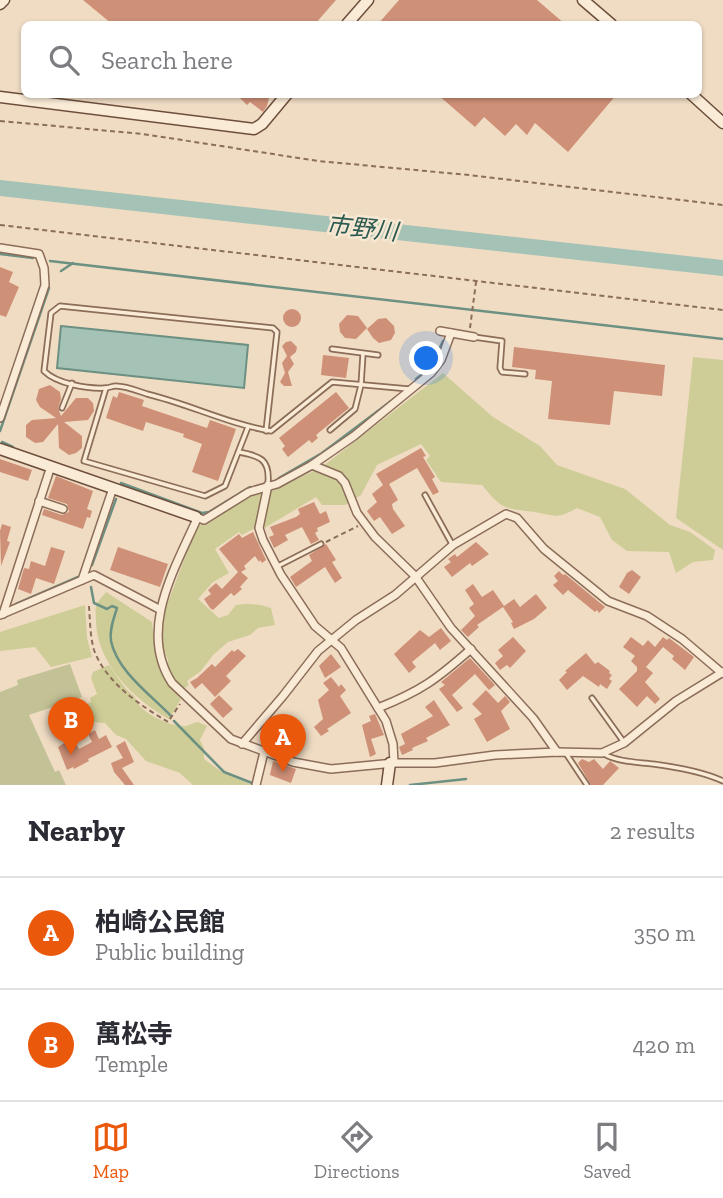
<!DOCTYPE html>
<meta charset="utf-8">
<style>
body{margin:0;font-family:"Zilla Slab","Noto Sans JP",serif;background:#f2f2f3;color:#2b2b33}
.you{position:absolute;left:427px;top:359px;width:24px;height:24px;margin:-18px;border:5px solid #fff;border-radius:50%;background:#1a73e8;box-shadow:0 0 0 10px #1a73e833}
.badge{display:grid;place-items:center;width:46px;height:46px;border-radius:50%;background:#ea580c;color:#fff;font-size:23px;font-weight:700}
.pin{position:absolute;translate:-50% -58px;filter:drop-shadow(0 2px 4px #0008)}
.pin::after{content:'';position:absolute;top:37px;width:24px;height:21px;background:inherit;clip-path:polygon(0 0,100% 0,50% 100%)}
.list{margin:0;padding:0;list-style:none}
h2{display:flex;justify-content:space-between;align-items:center;height:91px;margin:0;padding:0 28px;font-size:30px}
h2 small{font-size:23px;font-weight:400;color:#7c7c81}
.list li{display:grid;grid-template-columns:46px 1fr auto;gap:21px;align-items:center;box-sizing:border-box;height:112px;padding:0 28px;border-top:2px solid #e1e1e2}
.list b{display:block;font-size:26px;white-space:nowrap}
.list p{margin:0;font-size:23px;white-space:nowrap;color:#7c7c81}
.list em{font-size:23px;font-style:normal;color:#7c7c81}
.icon{flex:none;width:38px;height:38px;fill:none;stroke:currentColor;stroke-width:2;stroke-linecap:round;stroke-linejoin:round}
.map{position:relative;flex:none;width:723px;height:785px;overflow:hidden}
.search{position:absolute;background:#fff;box-shadow:0 2px 5px #0004;left:21px;right:21px;top:21px;height:77px;display:flex;align-items:center;gap:18px;box-sizing:border-box;padding:0 24px;border-radius:10px;color:#7c7c81;font-size:26px}
.sheet{height:315px;background:#fff}
nav{display:flex;justify-content:space-around;align-items:center;box-sizing:border-box;height:98px;border-top:2px solid #e1e1e2;background:#fff;font-size:19px;color:#7c7c81}
nav a{display:grid;justify-items:center;gap:4px}
nav .on{color:#ea580c}
.map>svg:first-child{display:block}
.green{fill:#cecd97}
.cemetery{fill:#c3c296}
.water{fill:#a5c2b6;stroke:#6c9183;stroke-width:2}
.lines{fill:none;stroke-linecap:round;stroke-linejoin:round}
.stream{stroke:#6c9183;stroke-width:2.5}
.river{stroke:#a5c2b6;stroke-width:16}
.building{fill:#cf9078}
.lane-casing{stroke:#8b6d59;stroke-width:7}
.street-casing{stroke:#8b6d59;stroke-width:10}
.secondary-casing{stroke:#6d4e3c;stroke-width:13}
.path{stroke:#8b6d59;stroke-width:2;stroke-dasharray:5 3.5;stroke-linecap:butt}
.lane{stroke:#faebd7;stroke-width:3.5}
.street{stroke:#faebd7;stroke-width:7}
.secondary{stroke:#faebd7;stroke-width:10}
.labels{text-anchor:middle;dominant-baseline:central;stroke-width:5;stroke-linejoin:round;paint-order:stroke}
.water-label{font-size:24px;font-style:italic;fill:#2c5a51;stroke:#f7e8d3}
</style>
<div class="map">
<svg width="723" height="785" viewBox="0 0 723 785">
<rect width="100%" height="100%" fill="#f0dcc3"/>
<!-- green -->
<g class="green">
<polygon points="693,357 723,360 723,550 676,518"/>
<path d="M443,373L493,417L540,446L557,465L625,489L670,525L690,532L715,550L713,560L693,562L676,573L669,552L627,551L612,540L600,517L577,508C558,519 555,516 535,512C505,508 503,511 482,485L441,482L426,460L430,456L421,444L377,465L361,495L345,505H322L316,497L258,532L255,528L242,535L239,532L215,549L229,573L213,582L198,599L219,618L228,615L236,605C249,603 258,604 271,608L275,625L258,628L250,635L228,642L213,655L201,671L187,681L189,685L185,688L179,686L167,671L168,660L162,646L165,610L193,536L199,526L251,494L270,492L322,467Z"/>
<path d="M106,592L152,622C157,659 153,670 181,699L169,719C134,700 97,663 96,622C96,617 95,610 96,605C98,601 103,596 106,592Z"/>
<polygon points="85,605 87,638 92,657 51,667 35,647 0,651 0,632"/>
<path d="M109,665L126,689L135,697C137,711 167,725 181,726C187,727 192,723 198,722L207,726L200,740L204,748V759L223,773L252,785H193L180,773L146,761L126,739L116,735L105,723L92,722L91,713L84,706L91,702L90,698L97,694L91,678L93,672Z"/>
</g>
<!-- cemetery -->
<polygon class="cemetery" points="70,664 82,697 29,715 55,772 59,770 66,785 0,785 0,692 18,685 17,680"/>
<!-- water -->
<polygon class="water" points="61,326 248,345 244,388 57,368"/>
<g class="lines">
<!-- stream -->
<g class="stream">
<polyline points="0,254 33,258"/>
<polyline points="50,261 723,339"/>
<polyline points="61,271 73,263"/>
<polyline points="416,379 431,367 443,341"/>
<polyline points="0,431 49,288"/>
<polyline points="2,442 13,447"/>
<polyline points="279,478 322,453 395,398"/>
<polyline points="121,483 202,513 209,512 250,487"/>
<polyline points="92,565 116,499"/>
<path d="M91,587L94,603L107,609L112,606L117,608C114,618 109,630 111,641C117,671 151,695 171,716"/>
<polyline points="16,604 78,577"/>
<polyline points="174,721 224,772 252,783"/>
<polyline points="410,785 466,779"/>
</g>
<!-- river -->
<polyline class="river" points="0,188 723,268"/>
</g>
<!-- building -->
<g class="building">
<polygon points="83,0 336,0 315,24 112,24"/>
<polygon points="399,0 537,0 565,24 378,24"/>
<polygon points="236,94 270,94 267,106 263,112 250,102 247,105"/>
<polygon points="437,94 617,94 568,152 535,123 527,135 516,124 505,136 484,117 475,127"/>
<polygon points="0,267 13,272 9,282 19,287 6,317 0,315"/>
<circle cx="292" cy="318" r="9"/>
<polygon points="347,315 358,316 367,328 356,339 345,338 340,332 339,324"/>
<polygon points="386,318 394,326 395,333 391,340 379,343 373,338 367,329 378,319"/>
<polygon points="291,341 297,347 296,352 290,357 294,364 288,372 292,386 284,386 280,382 285,373 282,363 287,356 282,346 286,342"/>
<polygon points="514,347 665,365 662,396 614,391 610,425 548,419 552,381 535,379 536,370 512,367"/>
<polygon points="323,355 349,358 346,378 321,375"/>
<polygon points="50,385 60,392 61,399 58,408 61,416 76,398 88,398 93,403 94,411 88,420 64,422 82,436 82,448 76,453 69,455 59,448 58,424 43,442 35,443 26,437 26,425 32,420 56,418 40,407 36,400 39,389"/>
<polygon points="119,392 144,400 142,406 207,428 210,420 236,429 218,481 192,472 202,444 183,437 184,434 146,422 143,431 106,418 113,396 117,398"/>
<polygon points="336,392 349,408 316,435 318,438 312,443 309,440 288,457 282,449 285,446 279,438"/>
<polygon points="421,448 426,456 423,457 435,477 432,479 439,492 433,495 417,468 389,484 398,500 392,504 393,509 405,526 392,534 380,517 374,521 367,511 377,502 372,494 383,485 376,474"/>
<polygon points="0,459 32,470 28,481 0,472"/>
<polygon points="56,476 93,491 87,509 92,511 90,518 87,517 83,529 42,515 44,509 62,515 69,512 67,504 48,498"/>
<polygon points="314,502 320,514 326,511 330,522 317,528 318,531 315,533 319,540 311,544 302,527 285,535 288,540 274,548 269,537 274,535 270,527 296,517 300,514 298,509"/>
<polygon points="2,524 11,527 7,541 10,542 1,566 0,531"/>
<polygon points="253,532 266,560 262,563 260,560 259,562 255,556 244,566 246,569 241,572 248,578 240,587 242,589 234,596 231,593 213,610 210,608 204,599 211,594 208,590 216,583 222,589 238,572 219,549 239,534 242,538"/>
<polygon points="476,542 489,554 472,566 470,563 452,577 444,567 451,562 448,559 455,554 457,557"/>
<polygon points="326,544 336,560 332,562 342,578 335,583 325,567 296,587 290,577 312,561 309,555"/>
<polygon points="51,547 65,551 54,584 36,578 31,594 18,589 24,568 29,569 31,561 45,566"/>
<polygon points="118,547 168,564 160,587 110,570"/>
<polygon points="632,570 641,577 629,594 619,587 627,573"/>
<polygon points="559,571 563,575 565,574 605,607 599,613 597,610 595,612 568,590 563,595 553,585 558,581 554,576"/>
<polygon points="473,584 482,597 493,590 504,606 514,599 520,607 536,594 547,608 534,619 514,629 511,623 513,622 503,607 477,625 479,627 468,637 461,630 475,616 469,608 474,604 465,590"/>
<polygon points="441,628 451,641 440,650 435,643 412,662 416,667 409,673 394,654 420,630 429,637"/>
<polygon points="513,637 526,651 510,668 507,665 500,670 495,663 503,656 498,650"/>
<polygon points="631,637 643,646 648,640 655,647 663,637 667,640 669,638 694,657 685,670 672,659 674,656 663,647 646,667 653,673 645,682 660,699 655,704 647,696 637,707 619,689 637,671 637,667 631,661 635,656 623,647"/>
<polygon points="238,649 246,656 226,676 231,681 215,697 202,683 195,689 190,682 197,678 212,664 215,667 232,650 234,652"/>
<polygon points="586,653 595,664 598,662 610,671 609,673 612,675 609,679 612,681 607,689 600,684 599,687 583,676 567,690 559,680 567,672 565,671"/>
<polygon points="331,654 341,667 325,678 319,666"/>
<polygon points="470,658 495,685 489,690 475,674 452,695 463,708 457,712 439,689 445,685 441,682"/>
<polygon points="331,677 339,687 341,684 346,690 340,696 351,713 327,729 329,731 321,736 314,727 323,719 318,700 329,690 323,683"/>
<polygon points="486,690 498,703 505,696 510,702 501,711 510,729 487,742 474,719 482,714 472,704"/>
<polygon points="219,695 233,709 223,718 210,704"/>
<polygon points="434,700 450,725 426,738 428,741 412,748 413,750 402,755 399,747 405,744 401,734 433,716 425,707"/>
<polygon points="375,714 384,735 371,739 376,754 370,757 362,725 371,721 369,716"/>
<polygon points="95,730 99,739 106,735 112,747 88,759 89,761 74,769 73,767 67,770 58,747 69,740 72,746 76,744 79,749 92,742 88,734"/>
<polygon points="125,741 134,762 122,768 134,785 125,785 114,772 111,763 123,758 116,746"/>
<polygon points="582,759 589,762 594,759 603,769 610,761 619,768 603,785 591,785 578,763"/>
<polygon points="273,761 296,769 291,783 270,775"/>
</g>
<g class="lines">
<!-- lane casing -->
<g class="lane-casing">
<g id="lane">
<polyline points="474,337 502,341 500,368 502,372 525,374"/>
<polyline points="332,349 378,355"/>
<polyline points="106,388 84,461 205,496 225,486 248,427"/>
<polyline points="62,408 72,383"/>
<polyline points="330,430 355,409 361,385 363,354"/>
<path d="M266,431L277,332L273,328L60,306L51,313L44,371C57,384 88,389 105,388C109,388 112,386 116,386C126,386 138,391 147,394C189,404 228,424 271,431L332,382L409,389"/>
<path d="M239,452C260,456 270,459 268,483"/>
<polyline points="425,495 452,544"/>
<polyline points="278,566 321,544"/>
<polyline points="592,698 623,741"/>
<polyline points="565,752 587,785"/>
<path d="M604,754C618,762 637,762 653,764C677,767 701,771 723,781"/>
</g>
</g>
<!-- street casing -->
<g class="street-casing">
<g id="street">
<polyline points="0,248 39,254 44,268 45,285 0,418"/>
<polyline points="440,331 474,337"/>
<path d="M451,333L441,360L431,373L354,436L312,465L277,484L249,492L204,520L196,517V521C174,570 138,631 172,683L231,739L293,762L331,769L394,763H435L495,755L557,752L602,753L624,743L676,701L723,672"/>
<polyline points="312,465 339,476 345,483 357,513 375,537 415,576 451,628 533,718 557,752"/>
<polyline points="268,485 259,528 263,540 281,575 315,626 341,648 386,721 393,744 394,763"/>
<polyline points="39,501 63,509"/>
<polyline points="82,580 113,488"/>
<polyline points="3,614 51,466"/>
<polyline points="0,615 94,575 159,609"/>
<path d="M378,708C421,691 437,679 471,649"/>
<polyline points="242,744 283,696 318,651 356,620 395,595 453,545 506,514 517,518 544,549 608,601 647,616 682,639 722,673"/>
<polyline points="256,785 264,752"/>
</g>
</g>
<!-- secondary casing -->
<g class="secondary-casing">
<g id="secondary">
<polyline points="583,0 611,24"/>
<polyline points="0,4 4,0"/>
<polyline points="347,24 368,0"/>
<polyline points="691,94 723,123"/>
<polyline points="0,97 254,129 262,124 287,94"/>
<polyline points="0,449 196,517"/>
<polyline points="387,785 390,763"/>
</g>
</g>
<!-- path -->
<g class="path">
<polyline points="0,121 143,134 318,161 469,175 723,205"/>
<polyline points="0,225 723,310"/>
<polyline points="470,328 476,282"/>
<polyline points="326,542 358,526"/>
<path d="M89,606C90,620 90,636 94,650C106,683 140,705 168,722L180,704"/>
</g>
<!-- lane -->
<use href="#lane" class="lane"/>
<!-- street -->
<use href="#street" class="street"/>
<!-- secondary -->
<use href="#secondary" class="secondary"/>
</g>
<g class="labels">
<!-- water labels -->
<g class="water-label">
<text transform="translate(362 228) rotate(6)">市野川</text>
</g>
</g>
</svg>
<div class="you"></div>
<div class="pin badge" style="left:283px;top:772px">A</div>
<div class="pin badge" style="left:71px;top:755px">B</div>
<div class="search"><svg class="icon" aria-label="search" viewBox="0 0 24 24"><circle cx="10" cy="10" r="6"/><path d="M15 15l6 6"/></svg>Search here</div>
</div>
<section class="sheet">
<h2>Nearby<small>2 results</small></h2>
<ul class="list">
<li><span class="badge">A</span><div><b>柏崎公民館</b><p>Public building</p></div><em>350 m</em></li>
<li><span class="badge">B</span><div><b>萬松寺</b><p>Temple</p></div><em>420 m</em></li>
</ul>
</section>
<nav>
<a class="on"><svg class="icon" aria-label="map" viewBox="0 0 24 24"><path d="M3 6l6-2 6 2 6-2v14l-6 2-6-2-6 2zM9 4v14M15 6v14"/></svg>Map</a>
<a><svg class="icon" aria-label="directions" viewBox="0 0 24 24"><path d="M12 3l9 9-9 9-9-9zM9 14v-3h6M13 9l2 2-2 2"/></svg>Directions</a>
<a><svg class="icon" aria-label="saved" viewBox="0 0 24 24"><path d="M7 4h10v16l-5-4-5 4z"/></svg>Saved</a>
</nav>
